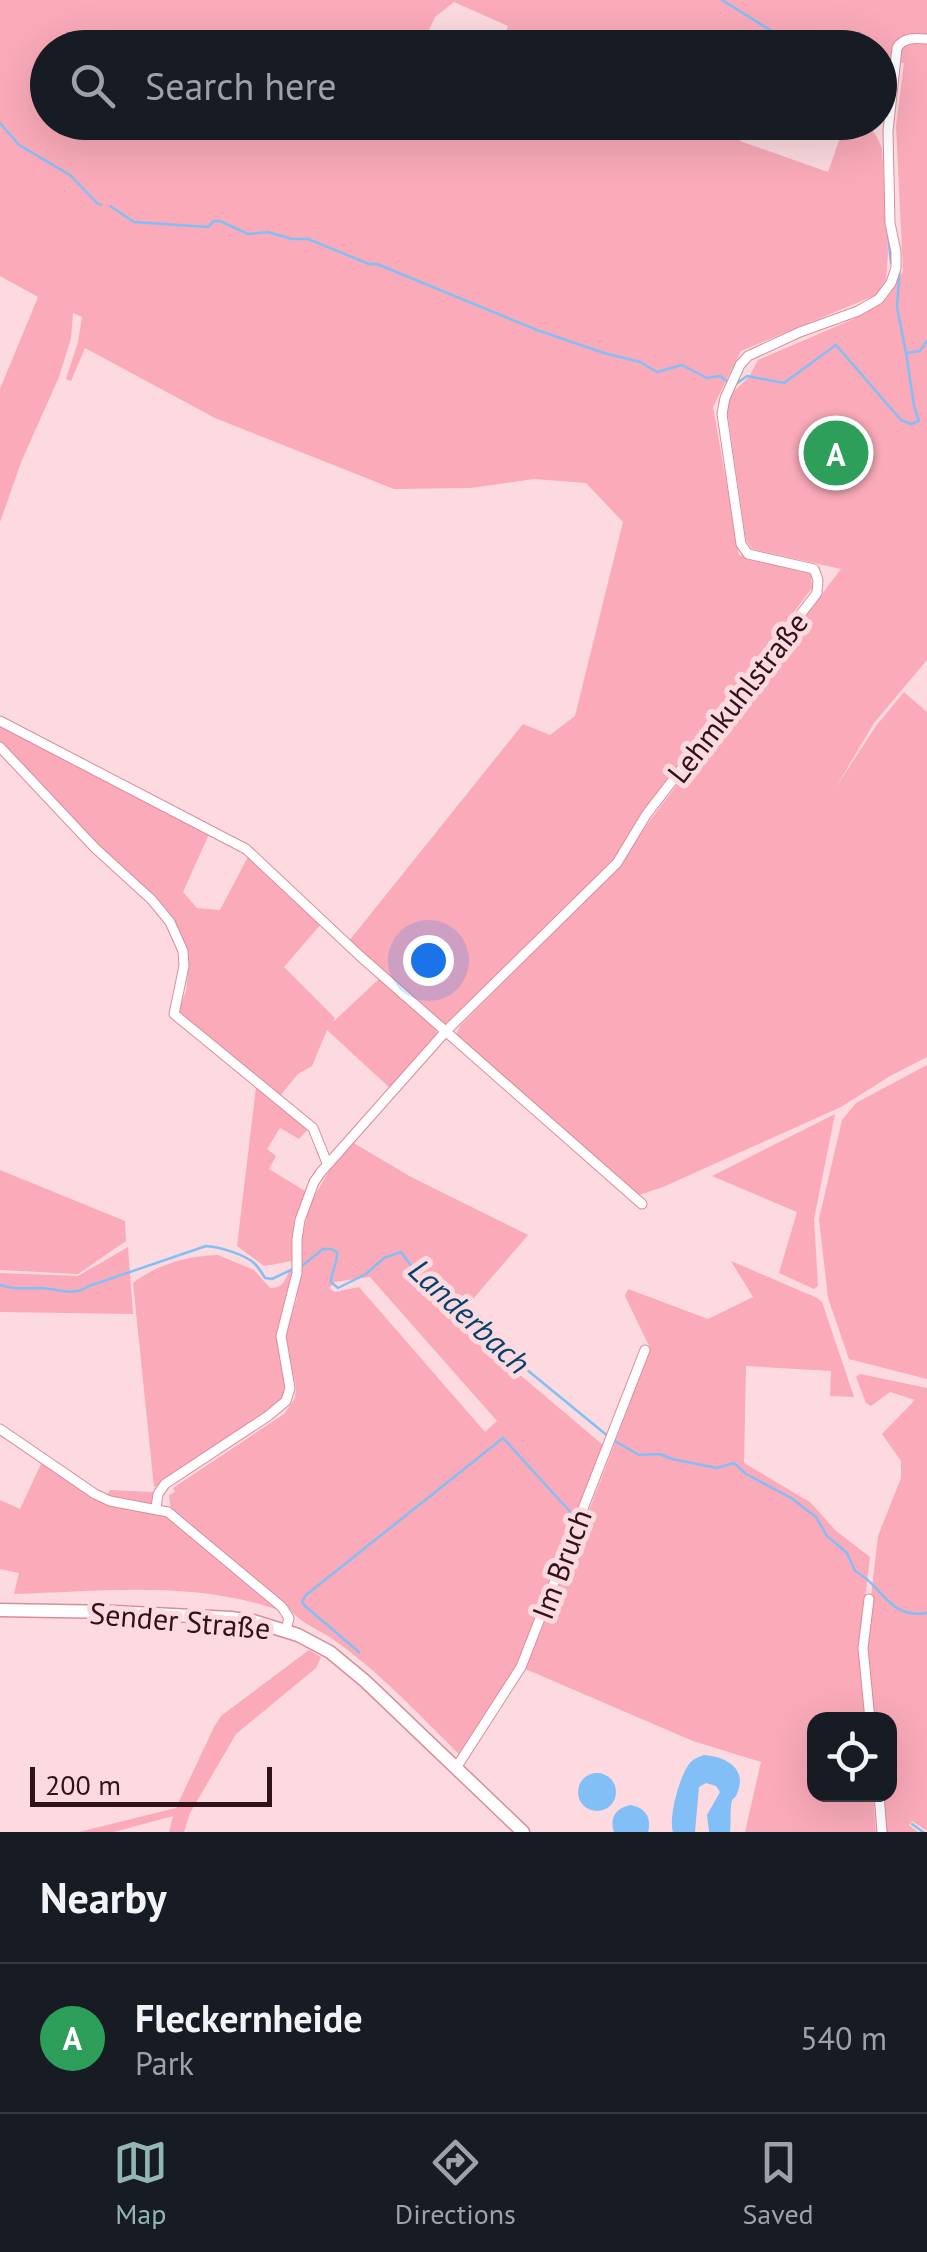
<!DOCTYPE html>
<meta charset="utf-8">
<style>
body{margin:0;font-family:"PT Sans",sans-serif;background:#20242c;color:#f1f3f6}
.controls{position:absolute;right:30px;bottom:30px;display:grid;overflow:hidden;border-radius:20px;box-shadow:0 10px 40px #0002}
.controls button{width:90px;height:90px;display:grid;place-items:center;padding:0;border:0;border-bottom:2px solid #363941;background:#171b24;color:#f1f3f6;font:50px sans-serif}
.scale{position:absolute;left:30px;bottom:25px;width:242px;box-sizing:border-box;padding-left:10px;border:5px solid #301219;border-top:0;font-size:28px;line-height:35px;white-space:nowrap;color:#301219;-webkit-text-stroke:8px #fcdadf;paint-order:stroke}
.you{position:absolute;left:428px;top:960px;width:35px;height:35px;margin:-25px;border:8px solid #fff;border-radius:50%;background:#1a73e8;box-shadow:0 0 0 15px #1a73e833}
.badge{display:grid;place-items:center;width:65px;height:65px;border-radius:50%;background:#93b6b5;color:#fff;font-size:32px;font-weight:700}
.pin{position:absolute;translate:-50% -50%;border:5px solid #fff;box-shadow:0 2px 10px #0006}
.list{margin:0;padding:0;list-style:none}
h2{display:flex;justify-content:space-between;align-items:center;height:130px;margin:0;padding:0 40px;font-size:42px}
h2 small{font-size:32px;font-weight:400;color:#9ea1a6}
.list li{display:grid;grid-template-columns:65px 1fr auto;gap:30px;align-items:center;box-sizing:border-box;height:150px;padding:0 40px;border-top:2px solid #363941}
.list b{display:block;font-size:38px;white-space:nowrap}
.list p{margin:0;font-size:32px;white-space:nowrap;color:#9ea1a6}
.list em{font-size:32px;font-style:normal;color:#9ea1a6}
.icon{flex:none;width:55px;height:55px;fill:none;stroke:currentColor;stroke-width:2;stroke-linecap:round;stroke-linejoin:round}
.map{position:relative;flex:none;width:927px;height:1832px;overflow:hidden}
.search{position:absolute;background:#171b24;box-shadow:0 10px 40px #0002;left:30px;right:30px;top:30px;height:110px;display:flex;align-items:center;gap:25px;box-sizing:border-box;padding:0 35px;border-radius:55px;color:#9ea1a6;font-size:38px}
.sheet{height:280px;background:#171b24}
nav{display:flex;justify-content:space-around;align-items:center;box-sizing:border-box;height:140px;border-top:2px solid #363941;background:#171b24;font-size:28px;color:#9ea1a6}
nav a{display:grid;justify-items:center;gap:5px}
nav .on{color:#93b6b5}
.map>svg:first-child{display:block}
.green{fill:#faaab9;fill-rule:evenodd}
.water{fill:#82bff6}
.lines{fill:none;stroke-linecap:round;stroke-linejoin:round}
.stream{stroke:#82bff6;stroke-width:2.5}
.street-casing{stroke:#db8c9b;stroke-width:11}
.secondary-casing{stroke:#db8c9b;stroke-width:15}
.street{stroke:#fff;stroke-width:9}
.secondary{stroke:#fff;stroke-width:12}
.labels{text-anchor:middle;dominant-baseline:central;stroke-width:10;stroke-linejoin:round;paint-order:stroke}
.street-label{font-size:30px;fill:#301219;stroke:#fcdadf}
.water-label{font-size:32px;font-style:italic;fill:#05426e;stroke:#fcdadf}
</style>
<div class="map">
<svg width="927" height="1832" viewBox="0 0 927 1832">
<rect width="100%" height="100%" fill="#fcdadf"/>
<!-- green -->
<g class="green">
<path d="M0,0H927V660L874,723L836,787L876,726L904,692L927,712V1057L890,1076L841,1107L663,1187L639,1195L567,1135L456,1035L460,1026L619,865L651,819L841,569L752,549L746,540L727,409L732,393L749,377L758,360L856,318L887,298L903,271L896,126L904,63L888,61L880,121V48L558,47L504,37L508,26L454,2L435,17L421,47L48,48V122L744,123L740,141L828,172L845,123C867,123 875,128 882,149L888,253L886,280L876,295L741,351L713,407L739,555L811,572L812,588L642,812L614,861L553,923L445,1025L349,941L523,724L550,735L575,716L623,522L586,483L534,479L470,488L394,489L215,418L85,348L71,381L66,379L78,342L82,317L73,313L71,338L59,377L22,460L0,522V389L38,297L0,276Z"/>
<polygon points="0,725 210,832 183,892 197,908 220,910 249,855 321,924 284,967 335,1018 333,1022 380,978 436,1027 437,1036 390,1088 327,1030 312,1066 298,1074 279,1097 178,1012 186,991 188,973 181,937 0,742"/>
<polygon points="927,1065 927,1379 849,1359 828,1298 819,1219 842,1120 856,1103"/>
<polygon points="256,1087 308,1129 299,1139 280,1128 267,1149 276,1156 269,1169 305,1191 294,1238 292,1261 264,1266 237,1246"/>
<polygon points="835,1114 814,1219 818,1286 814,1289 779,1273 797,1212 712,1176"/>
<path d="M352,1142L411,1177L528,1235L455,1320L603,1445L517,1665L459,1754C418,1714 378,1670 331,1638C317,1629 295,1620 288,1606L171,1510L169,1495L175,1492L173,1488L284,1414L295,1398L296,1387L285,1336L297,1298L302,1239L310,1203L332,1166ZM370,1277L497,1421L485,1432L359,1287L335,1292L329,1289L334,1282Z"/>
<polygon points="0,1170 125,1221 126,1241 78,1274 0,1270"/>
<polygon points="128,1247 133,1314 0,1312 0,1273 78,1276"/>
<path d="M218,1255L254,1270L270,1288C282,1288 285,1282 289,1271L294,1270L278,1334L285,1393L276,1406L163,1480L160,1485L154,1487L133,1283C158,1264 187,1256 218,1255Z"/>
<path d="M731,1261L817,1298L822,1302L854,1397L830,1396L831,1371L746,1366L744,1463L810,1502L835,1530L870,1557L865,1599L867,1719L814,1720V1794L873,1795L876,1832H745L761,1762L693,1741L523,1668C570,1563 611,1456 650,1348L625,1296L628,1289L708,1319L753,1297Z"/>
<polygon points="860,1374 927,1388 927,1831 912,1821 909,1825 918,1832 885,1832 881,1795 890,1794 890,1720 873,1719 865,1648 878,1536 901,1478 901,1461 882,1434 915,1400 890,1392 871,1406 866,1403 856,1377"/>
<path d="M42,1462L74,1486L109,1504L166,1515L281,1611C197,1580 102,1591 14,1594L19,1573L0,1569V1500L20,1509Z"/>
<polygon points="110,1490 153,1492 152,1504 111,1498 106,1496"/>
<polygon points="309,1650 321,1657 316,1668 236,1734 190,1813 184,1832 169,1832 173,1816 114,1832 79,1832 176,1808 214,1727 221,1716"/>
</g>
<!-- water -->
<g class="water">
<path d="M704,1755C723,1756 747,1767 738,1791C734,1803 733,1793 731,1806C730,1814 731,1824 730,1832H709L707,1815L720,1792L716,1786L706,1783L699,1787L695,1832H673C668,1818 680,1774 690,1763C693,1759 699,1757 704,1755Z"/>
<circle cx="597" cy="1792" r="19"/>
<path d="M630,1805C645,1807 652,1818 648,1832H614C609,1818 616,1808 630,1805Z"/>
</g>
<g class="lines">
<!-- stream -->
<g class="stream">
<polyline points="722,0 799,48"/>
<polyline points="880,99 884,102 882,122"/>
<polyline points="0,123 19,145 70,175 97,203 101,205"/>
<polyline points="110,206 134,222 208,227 214,221 220,221 248,234 268,232 292,239 308,239 369,264 377,264 537,330 604,353 640,362 657,372 682,365 707,378 720,376 728,382"/>
<polyline points="888,235 891,263"/>
<polyline points="900,265 897,307 906,353 920,351 927,341"/>
<polyline points="736,384 747,376 784,383 836,345 901,420 911,424 919,421 914,406 906,353"/>
<path d="M302,1266L323,1249H331L337,1252C338,1263 331,1271 331,1282L338,1288L366,1274L384,1258L401,1252L419,1276L456,1305L463,1316L479,1325L526,1369L609,1437"/>
<path d="M0,1285C15,1290 27,1288 41,1288C60,1289 72,1297 89,1286L206,1246C219,1247 245,1254 255,1264C259,1268 262,1273 265,1278L272,1279L295,1268"/>
<path d="M615,1441L639,1455L660,1454L672,1459L717,1468L734,1463L746,1474L791,1498L816,1517L827,1536L847,1553L855,1571C883,1585 887,1619 927,1613"/>
<polyline points="359,1652 305,1606 302,1602 306,1595 503,1438 574,1516"/>
<polyline points="912,1824 923,1832"/>
</g>
<!-- street casing -->
<g class="street-casing">
<g id="street">
<polyline points="0,721 246,849 360,956 642,1204"/>
<polyline points="0,747 95,848 152,900 170,922 183,951 184,966 174,1014 313,1128 327,1163"/>
<polyline points="0,1429 95,1494 110,1501 168,1512 282,1607 289,1618 286,1629"/>
<path d="M156,1508L158,1494L165,1484L268,1416L286,1401L290,1388L281,1336L297,1273V1239L300,1220L314,1182L321,1172L446,1031L617,863L646,815L817,593L818,580L814,569L748,554L741,544L722,414L725,398L740,365L748,356L800,332L858,311L879,299L891,283L896,268V252L890,223L888,131L897,48C903,37 916,38 927,39"/>
<polyline points="869,1599 863,1648 870,1720"/>
<polyline points="456,1768 521,1667 645,1350"/>
<polyline points="879,1794 882,1832"/>
</g>
</g>
<!-- secondary casing -->
<g class="secondary-casing">
<polyline id="secondary" points="0,1610 114,1612 231,1618 253,1621 298,1635 330,1652 365,1681 523,1832"/>
</g>
<!-- street -->
<use href="#street" class="street"/>
<!-- secondary -->
<use href="#secondary" class="secondary"/>
</g>
<g class="labels">
<!-- street labels -->
<g class="street-label">
<text transform="translate(737 697) rotate(-52)">Lehmkuhlstraße</text>
<text transform="translate(561 1564) rotate(-69)">Im Bruch</text>
<text transform="translate(180 1620) rotate(5)">Sender Straße</text>
</g>
<!-- water labels -->
<g class="water-label">
<text transform="translate(470 1316) rotate(43)">Landerbach</text>
</g>
</g>
</svg>
<div class="controls">
<button><svg class="icon" aria-label="locate" viewBox="0 0 24 24"><circle cx="12" cy="12" r="6"/><path d="M12 2v4M12 18v4M2 12h4M18 12h4"/></svg></button>
</div>
<div class="scale">200 m</div>
<div class="you"></div>
<div class="pin badge" style="left:836px;top:453px;background:#2e9e5b">A</div>
<div class="search"><svg class="icon" aria-label="search" viewBox="0 0 24 24"><circle cx="10" cy="10" r="6"/><path d="M15 15l6 6"/></svg>Search here</div>
</div>
<section class="sheet">
<h2>Nearby<small></small></h2>
<ul class="list">
<li><span class="badge" style="background:#2e9e5b">A</span><div><b>Fleckernheide</b><p>Park</p></div><em>540 m</em></li>
</ul>
</section>
<nav>
<a class="on"><svg class="icon" aria-label="map" viewBox="0 0 24 24"><path d="M3 6l6-2 6 2 6-2v14l-6 2-6-2-6 2zM9 4v14M15 6v14"/></svg>Map</a>
<a><svg class="icon" aria-label="directions" viewBox="0 0 24 24"><path d="M12 3l9 9-9 9-9-9zM9 14v-3h6M13 9l2 2-2 2"/></svg>Directions</a>
<a><svg class="icon" aria-label="saved" viewBox="0 0 24 24"><path d="M7 4h10v16l-5-4-5 4z"/></svg>Saved</a>
</nav>
